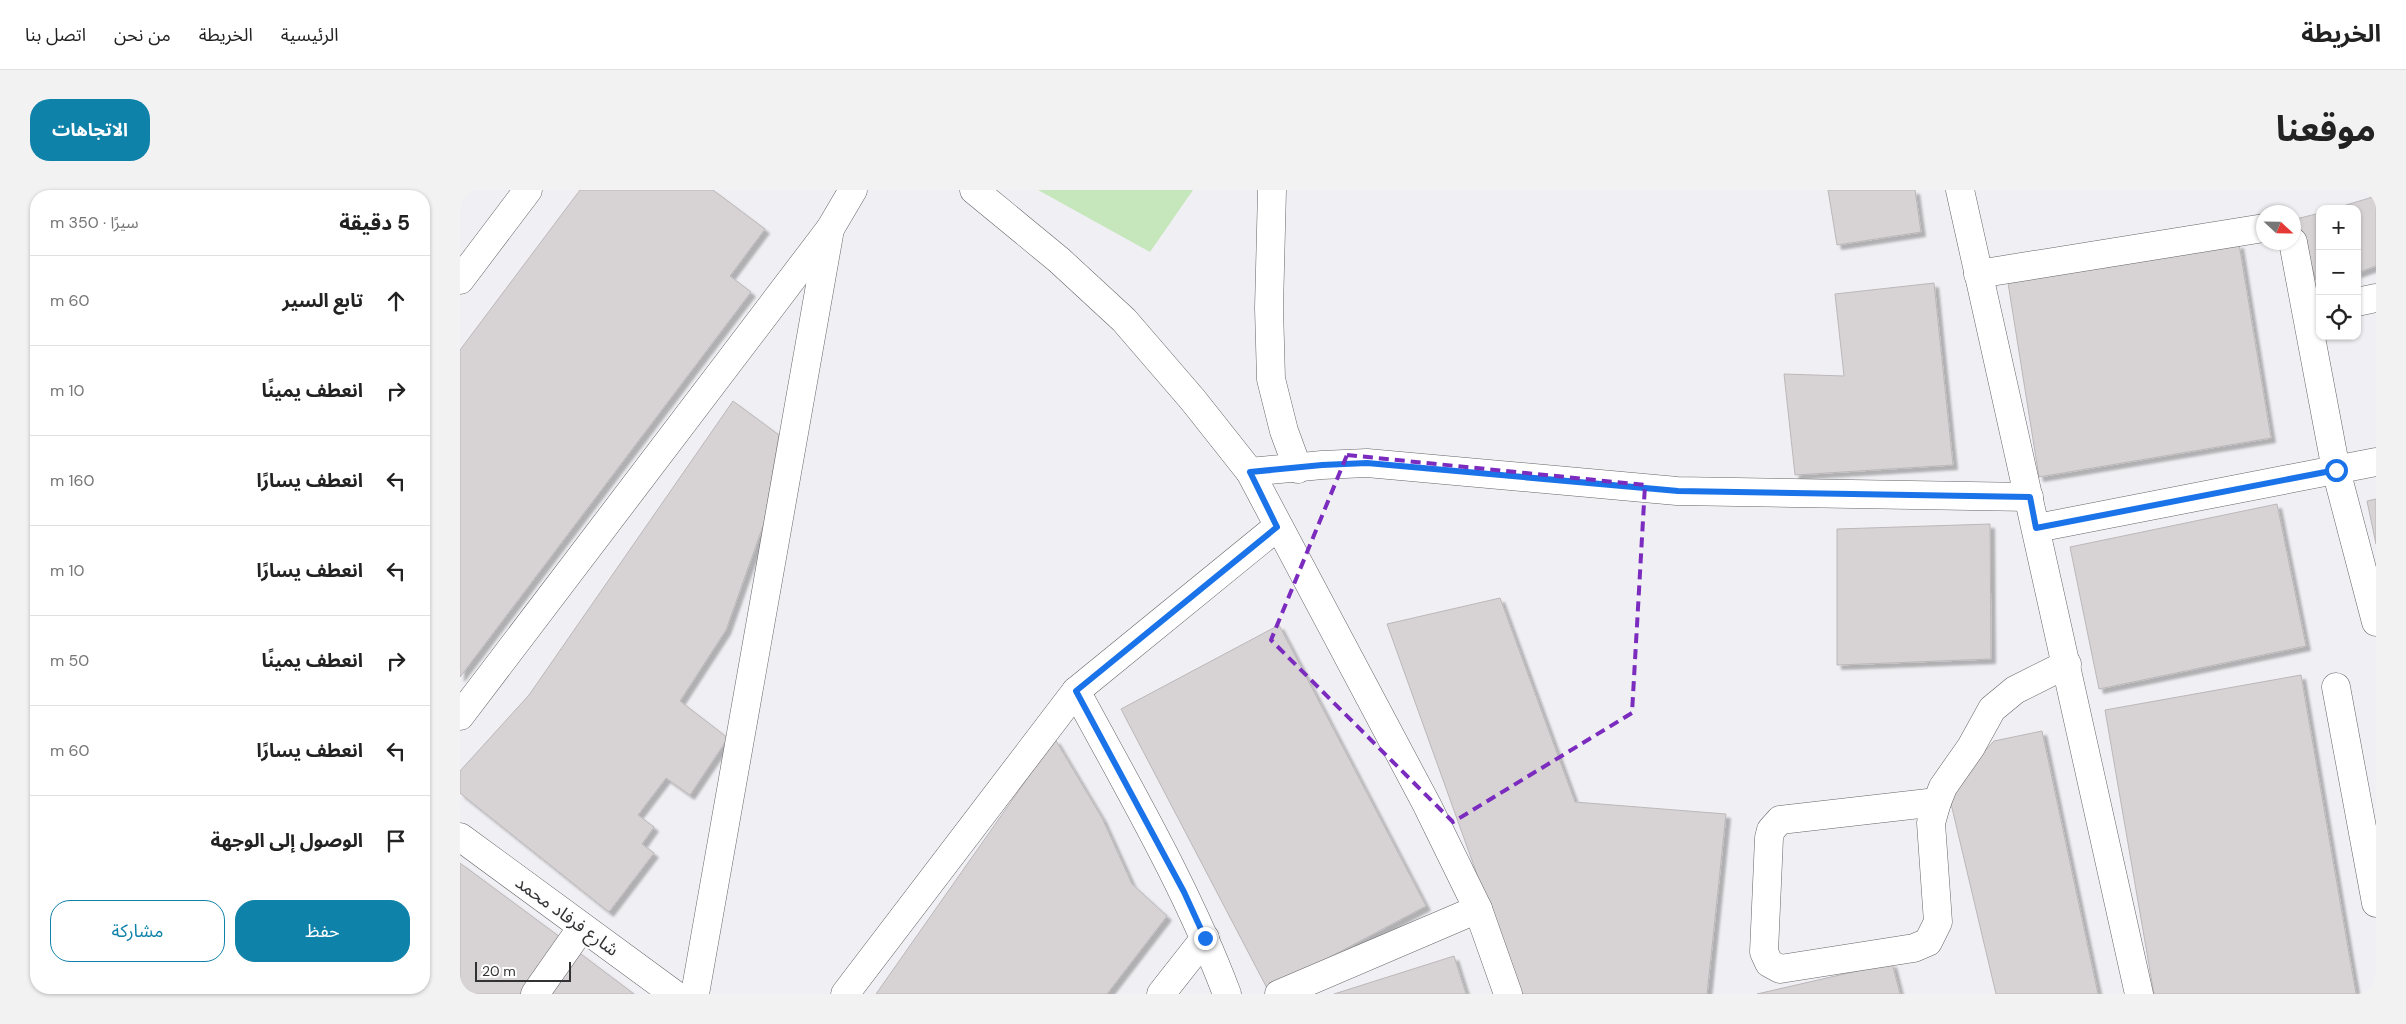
<!DOCTYPE html>
<html lang="ar">
<meta charset="utf-8">
<style>
body{margin:0;font-family:"DM Sans","Noto Sans Arabic",sans-serif;background:#f2f2f2;color:#222;direction:rtl}
.controls{position:absolute;right:15px;top:15px;display:grid;overflow:hidden;border-radius:10px;box-shadow:0 1px 4px #0004}
.controls button{width:45px;height:45px;display:grid;place-items:center;padding:0;border:0;border-bottom:1px solid #e0e0e0;background:#fff;color:#222;font:25px sans-serif}
.compass{position:absolute;left:1796px;top:15px;width:45px;height:45px;border-radius:50%;background:#fff;box-shadow:0 1px 4px #0004;rotate:112deg}
.scale{position:absolute;left:15px;bottom:12px;width:96px;box-sizing:border-box;padding-left:5px;border:2px solid #323133;border-top:0;font-size:14px;line-height:18px;white-space:nowrap;color:#323133;-webkit-text-stroke:4px #fefdfe;paint-order:stroke}
.stop{position:absolute;width:15px;height:15px;margin:-11px;border:4px solid #1a73e8;border-radius:50%;background:#fff}
.stop.end{background:#1a73e8;border-color:#fff;box-shadow:0 1px 5px #0008}
.list{margin:0;padding:0;list-style:none}
h2{display:flex;justify-content:space-between;align-items:center;height:65px;margin:0;padding:0 20px;font-size:21px}
h2 small{font-size:16px;font-weight:400;color:#767676}
.list li{display:grid;grid-template-columns:32px 1fr auto;gap:15px;align-items:center;box-sizing:border-box;height:90px;padding:0 20px;border-top:1px solid #e0e0e0}
.list b{display:block;font-size:19px;white-space:nowrap}
.list em{font-size:16px;font-style:normal;color:#767676}
.actions{display:flex;gap:10px;padding:15px 20px}
.actions a{flex:1;padding:11px 0;border:1px solid #0f82a9;border-radius:20px;text-align:center;font-size:18px;color:#0f82a9}
.actions .main{background:#0f82a9;color:#fff}
.icon{flex:none;width:28px;height:28px;fill:none;stroke:currentColor;stroke-width:2;stroke-linecap:round;stroke-linejoin:round}
.map{position:relative;flex:none;width:1916px;height:804px;overflow:hidden;direction:ltr;border-radius:20px}
header{display:flex;align-items:center;gap:30px;box-sizing:border-box;height:70px;padding:0 25px;background:#fff;border-bottom:1px solid #e0e0e0}
header strong{font-size:24px}
nav{display:flex;gap:28px;margin-inline-start:auto;font-size:18px}
.intro{display:flex;align-items:center;justify-content:space-between;box-sizing:border-box;height:120px;padding:0 30px}
h1{margin:0;font-size:35px}
.button{padding:12px 22px;border-radius:20px;background:#0f82a9;color:#fff;font-size:18px;font-weight:700}
main{display:flex;gap:30px;padding:0 30px}
aside{flex:1;background:#fff;border-radius:20px;box-shadow:0 1px 4px #0004}
.map>svg:first-child{display:block}
.green{fill:#c6e6bb}
.building{fill:#d7d2d4;stroke:#bcb7b9;filter:url(#shadow)}
.lines{fill:none;stroke-linecap:round;stroke-linejoin:round}
.minor-casing{stroke:#656569;stroke-width:29}
.minor{stroke:#fff;stroke-width:28}
.route{stroke:#1a73e8;stroke-width:6}
.marked{fill:none;stroke:#7b2cbf;stroke-width:4;stroke-dasharray:10 6;stroke-linejoin:round}
.labels{text-anchor:middle;dominant-baseline:central;stroke-width:4;stroke-linejoin:round;paint-order:stroke}
.street-label{font-size:18px;fill:#323133;stroke:#fefdfe}
</style>
<header>
<strong>الخريطة</strong>
<nav><a>الرئيسية</a><a>الخريطة</a><a>من نحن</a><a>اتصل بنا</a></nav>
</header>
<div class="intro"><h1>موقعنا</h1><a class="button">الاتجاهات</a></div>
<main>
<div class="map">
<svg width="1916" height="804" viewBox="0 0 1916 804">
<defs>
<filter id="shadow"><feDropShadow dx="4.5" dy="4.5" stdDeviation="1" flood-color="#0004"/></filter>
</defs>
<rect width="100%" height="100%" fill="#f0f0f4"/>
<!-- green -->
<polygon class="green" points="578,0 733,0 690,62"/>
<!-- building -->
<g class="building">
<polygon points="120,0 253,0 305,39 270,86 291,102 0,487 0,160"/>
<polygon points="1368,0 1455,0 1461,42 1377,55"/>
<polygon points="1916,6 1916,76 1897,83 1897,19 1873,19"/>
<polygon points="1860,23 1860,95 1858,96 1836,29"/>
<polygon points="1779,54 1811,248 1579,287 1548,93"/>
<polygon points="1474,93 1493,275 1335,285 1324,184 1384,186 1375,104"/>
<polygon points="273,211 319,245 304,333 266,440 220,511 268,548 230,605 206,588 178,625 194,637 182,654 194,663 149,722 0,603 0,581 69,505"/>
<polygon points="1916,309 1916,354 1907,311"/>
<polygon points="1817,314 1846,456 1639,499 1610,357"/>
<polygon points="1530,334 1531,469 1377,475 1377,339"/>
<polygon points="1040,408 1115,612 1266,624 1247,804 1060,804 927,434"/>
<polygon points="819,435 966,716 808,800 661,519"/>
<polygon points="1841,485 1896,804 1694,804 1645,520"/>
<polygon points="1582,541 1638,804 1536,804 1488,601 1534,551"/>
<polygon points="595,549 642,628 672,694 707,726 647,804 416,804"/>
<polygon points="0,673 104,750 65,804 0,804"/>
<polygon points="113,758 174,804 80,804"/>
<polygon points="994,766 1006,804 874,804"/>
<polygon points="1432,773 1440,804 1297,804"/>
</g>
<g class="lines">
<!-- minor casing -->
<g class="minor-casing">
<g id="minor">
<polyline points="514,0 599,70 664,130 733,210 790,282 967,615 1018,719 1048,804"/>
<polyline points="812,0 809,118 811,189 824,241 838,279"/>
<polyline points="1500,0 1679,804"/>
<polyline points="1833,52 1876,280 1916,432"/>
<polyline points="1518,84 1804,38"/>
<polyline points="0,90 68,0"/>
<polyline points="1897,112 1916,108"/>
<polyline points="790,282 862,275 907,273 1217,301 1569,307"/>
<polyline points="1577,338 1916,272"/>
<polyline points="1876,497 1916,713"/>
<path d="M616,501C670,601 727,698 767,804"/>
<polyline points="0,526 370,39 393,0"/>
<polygon points="1477,612 1471,633 1478,732 1468,752 1454,758 1320,779 1309,773 1304,762 1309,648 1311,640 1320,630"/>
<polyline points="1477,612 1483,597 1511,557 1532,519 1555,500 1607,474"/>
<polyline points="0,647 214,804"/>
<polyline points="75,804 122,737"/>
<polyline points="235,804 370,39"/>
<polyline points="385,804 616,501 817,337"/>
<polyline points="701,804 745,748"/>
<polyline points="819,804 1018,719"/>
</g>
</g>
<!-- minor -->
<use href="#minor" class="minor"/>
</g>
<g class="lines">
<!-- route -->
<polyline class="route" points="745,748 724,702 616,501 817,337 790,282 862,275 907,273 1218,301 1570,307 1576,338 1876,280"/>
</g>
<!-- marked area -->
<path class="marked" d="M887,265L1185,295L1172,523L993,632L811,450Z"/>
<g class="labels">
<!-- street labels -->
<g class="street-label">
<text transform="translate(107 726) rotate(36)">شارع فرفاد محمد</text>
</g>
</g>
</svg>
<div class="controls">
<button>+</button>
<button>−</button>
<button><svg class="icon" aria-label="locate" viewBox="0 0 24 24"><circle cx="12" cy="12" r="6"/><path d="M12 2v4M12 18v4M2 12h4M18 12h4"/></svg></button>
</div>
<svg class="compass" viewBox="-18 -18 36 36"><path d="M0-13l5 13h-10z" fill="#e53935"/><path d="M0 13l5-13h-10z" fill="#767676"/></svg>
<div class="scale">20 m</div>
<div class="stop" style="left:1876px;top:280px"></div>
<div class="stop end" style="left:745px;top:748px"></div>
</div>
<aside>
<h2>5 دقيقة<small>سيرًا · 350 m</small></h2>
<ul class="list">
<li><svg class="icon" aria-label="ahead" viewBox="0 0 24 24"><path d="M12 20V5M6 11l6-6 6 6"/></svg><div><b>تابع السير</b></div><em>60 m</em></li>
<li><svg class="icon" aria-label="right" viewBox="0 0 24 24"><path d="M7 20v-9h11M14 6l5 5-5 5"/></svg><div><b>انعطف يمينًا</b></div><em>10 m</em></li>
<li><svg class="icon" aria-label="left" viewBox="0 0 24 24"><path d="M17 20v-9H6M10 6l-5 5 5 5"/></svg><div><b>انعطف يسارًا</b></div><em>160 m</em></li>
<li><svg class="icon" aria-label="left" viewBox="0 0 24 24"><path d="M17 20v-9H6M10 6l-5 5 5 5"/></svg><div><b>انعطف يسارًا</b></div><em>10 m</em></li>
<li><svg class="icon" aria-label="right" viewBox="0 0 24 24"><path d="M7 20v-9h11M14 6l5 5-5 5"/></svg><div><b>انعطف يمينًا</b></div><em>50 m</em></li>
<li><svg class="icon" aria-label="left" viewBox="0 0 24 24"><path d="M17 20v-9H6M10 6l-5 5 5 5"/></svg><div><b>انعطف يسارًا</b></div><em>60 m</em></li>
<li><svg class="icon" aria-label="arrive" viewBox="0 0 24 24"><path d="M6 21V4h12l-3 4 3 4H6"/></svg><div><b>الوصول إلى الوجهة</b></div></li>
</ul>
<div class="actions"><a class="main">حفظ</a><a>مشاركة</a></div>
</aside>
</main>
